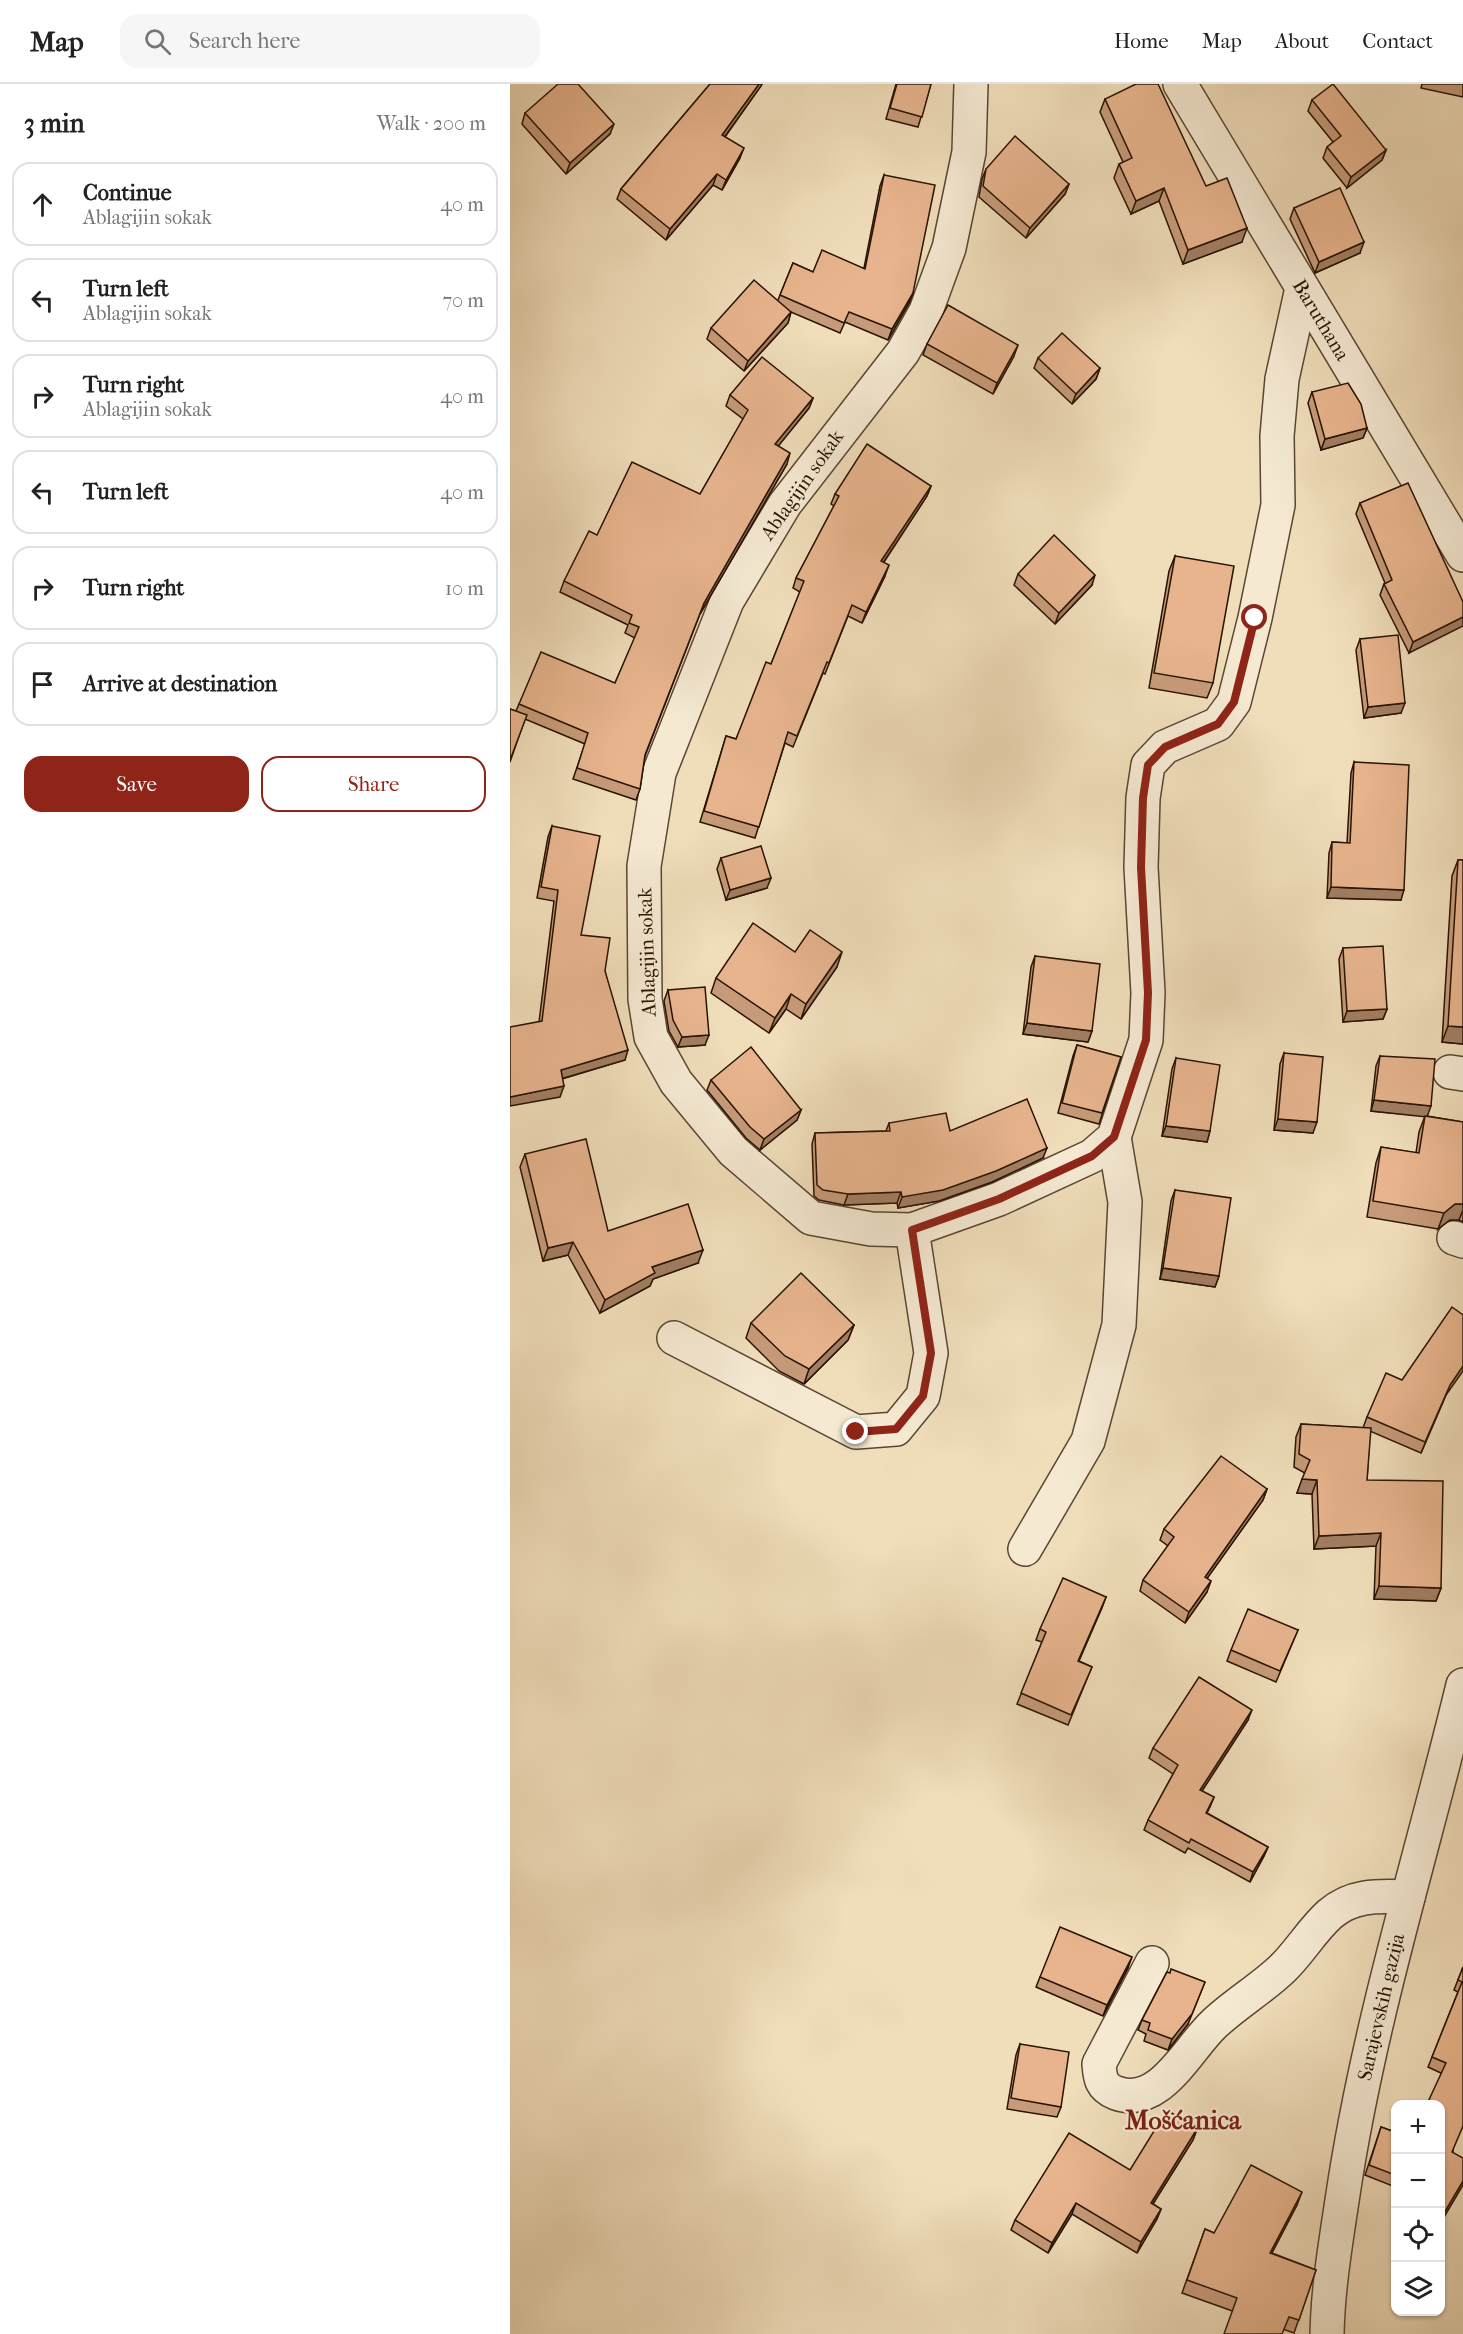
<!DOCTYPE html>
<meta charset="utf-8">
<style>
body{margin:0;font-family:"IM FELL French Canon",serif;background:#f6f6f6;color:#222}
.controls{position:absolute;right:18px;bottom:18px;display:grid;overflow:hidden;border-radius:12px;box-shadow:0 2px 4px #0004}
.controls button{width:54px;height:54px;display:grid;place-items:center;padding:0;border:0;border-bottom:2px solid #e0e0e0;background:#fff;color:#222;font:30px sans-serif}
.stop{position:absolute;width:18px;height:18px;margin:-14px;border:4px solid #8f2418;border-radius:50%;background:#fff}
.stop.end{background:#8f2418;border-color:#fff;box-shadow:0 2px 6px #0008}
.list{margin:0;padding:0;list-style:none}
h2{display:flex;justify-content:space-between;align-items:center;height:78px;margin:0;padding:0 24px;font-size:26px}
h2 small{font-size:20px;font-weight:400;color:#767676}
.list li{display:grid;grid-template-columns:39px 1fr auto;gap:18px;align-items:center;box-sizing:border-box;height:84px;margin:0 12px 12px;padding:0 12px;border:2px solid #e0e0e0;border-radius:18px}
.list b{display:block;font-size:22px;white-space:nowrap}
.list p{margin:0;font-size:20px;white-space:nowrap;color:#767676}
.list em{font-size:20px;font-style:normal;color:#767676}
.actions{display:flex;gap:12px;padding:18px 24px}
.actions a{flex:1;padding:14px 0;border:2px solid #8f2418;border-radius:18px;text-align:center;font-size:21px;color:#8f2418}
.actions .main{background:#8f2418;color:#fff}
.icon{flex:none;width:33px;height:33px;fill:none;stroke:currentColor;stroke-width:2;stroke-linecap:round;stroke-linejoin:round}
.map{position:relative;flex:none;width:953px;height:2250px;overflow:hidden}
header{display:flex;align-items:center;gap:36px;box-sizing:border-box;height:84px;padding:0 30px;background:#fff;border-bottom:2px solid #e0e0e0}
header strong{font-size:28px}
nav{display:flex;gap:33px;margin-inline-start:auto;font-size:21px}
.search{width:420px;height:54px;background:#f6f6f6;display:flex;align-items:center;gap:15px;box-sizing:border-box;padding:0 21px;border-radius:18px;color:#767676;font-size:22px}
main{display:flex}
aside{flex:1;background:#fff}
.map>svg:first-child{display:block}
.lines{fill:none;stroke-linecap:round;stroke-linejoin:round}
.minor-casing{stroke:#5a4631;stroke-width:36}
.minor{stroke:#f5e9d2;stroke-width:33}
.wall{fill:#c79b79;stroke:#281303;stroke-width:1.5}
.shaded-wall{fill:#a27e63;stroke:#281303;stroke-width:1.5}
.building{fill:#e7b48d;stroke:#281303;stroke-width:1.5}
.route{stroke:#8f2418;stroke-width:8}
.labels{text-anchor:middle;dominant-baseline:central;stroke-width:4.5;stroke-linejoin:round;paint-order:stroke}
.street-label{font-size:20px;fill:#281303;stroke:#f5e9d2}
.district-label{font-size:26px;font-weight:bold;fill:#7a1f14;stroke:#f5e9d2}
</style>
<header>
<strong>Map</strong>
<div class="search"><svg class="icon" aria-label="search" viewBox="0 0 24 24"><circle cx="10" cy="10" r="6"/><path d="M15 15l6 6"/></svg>Search here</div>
<nav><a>Home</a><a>Map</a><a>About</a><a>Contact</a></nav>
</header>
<main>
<aside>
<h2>3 min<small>Walk · 200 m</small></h2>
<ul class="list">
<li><svg class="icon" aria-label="ahead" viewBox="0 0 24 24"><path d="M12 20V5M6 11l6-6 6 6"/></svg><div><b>Continue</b><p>Ablagijin sokak</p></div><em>40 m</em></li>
<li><svg class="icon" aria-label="left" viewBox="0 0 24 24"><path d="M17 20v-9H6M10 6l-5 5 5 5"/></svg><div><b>Turn left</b><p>Ablagijin sokak</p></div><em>70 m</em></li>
<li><svg class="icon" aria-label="right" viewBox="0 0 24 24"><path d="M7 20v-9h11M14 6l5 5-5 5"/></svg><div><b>Turn right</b><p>Ablagijin sokak</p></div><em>40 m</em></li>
<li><svg class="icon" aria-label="left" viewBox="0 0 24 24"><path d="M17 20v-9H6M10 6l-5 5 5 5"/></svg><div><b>Turn left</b></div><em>40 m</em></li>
<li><svg class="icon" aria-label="right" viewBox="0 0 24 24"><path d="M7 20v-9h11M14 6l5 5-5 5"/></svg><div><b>Turn right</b></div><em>10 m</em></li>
<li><svg class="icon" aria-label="arrive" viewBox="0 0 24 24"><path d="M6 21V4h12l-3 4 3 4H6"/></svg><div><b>Arrive at destination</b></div></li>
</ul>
<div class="actions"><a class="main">Save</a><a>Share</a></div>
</aside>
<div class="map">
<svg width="953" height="2250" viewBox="0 0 953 2250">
<rect width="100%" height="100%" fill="#f0ddba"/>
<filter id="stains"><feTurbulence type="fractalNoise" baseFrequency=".00333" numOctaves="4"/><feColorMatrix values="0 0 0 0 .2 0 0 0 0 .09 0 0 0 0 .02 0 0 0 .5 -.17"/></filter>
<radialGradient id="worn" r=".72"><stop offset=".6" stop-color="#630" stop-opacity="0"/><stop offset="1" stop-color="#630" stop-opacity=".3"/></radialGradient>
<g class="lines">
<!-- minor casing -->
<g class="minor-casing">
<g id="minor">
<polyline points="461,0 459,68 439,164 416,227 393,268 275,420 217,517 149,689 134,782 135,915 141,953 166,998 223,1067 301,1134 361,1145 402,1146 489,1115 582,1072 604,1053 636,956 638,909 631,783 633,714 638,681 655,663 708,640 724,618 745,534 768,421 767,352 772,295 792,204"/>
<polyline points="670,0 953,471"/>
<polyline points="940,988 953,990"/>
<polyline points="944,1154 953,1157"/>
<polyline points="164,1254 346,1348 386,1345 413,1312 421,1269 402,1146"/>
<polyline points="515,1465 578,1357 609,1241 615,1118 604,1053"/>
<path d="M642,1879L589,1980C590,1994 591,2003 606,2009C650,2025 678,1964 704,1940C725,1920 751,1905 772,1885C789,1869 802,1846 820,1830C843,1810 869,1812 898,1813"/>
<path d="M817,2250C818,2203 826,2157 833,2110C859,1937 912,1771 953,1601"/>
</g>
</g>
<!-- minor -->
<use href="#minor" class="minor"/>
</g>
<!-- wall -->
<g class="wall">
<polygon points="200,0 252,0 215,53 230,74 212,106 203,101 156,156 107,115 111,105"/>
<polygon points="386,0 421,0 408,43 376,35"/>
<polygon points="912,0 953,0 953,13 911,4"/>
<polygon points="595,15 696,102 732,158 673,180 649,117 621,130 604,94 609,80 613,78 590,28"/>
<polygon points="802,16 876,66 872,76 837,104 813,74 817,63 823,58 798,27"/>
<polygon points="15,29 100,50 56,90 12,40"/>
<polygon points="476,85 559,100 555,110 516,154 469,113 472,95"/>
<polygon points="374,91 403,209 399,219 378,256 335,238 330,249 281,228 278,239 234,287 197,255 201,244 268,216 283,179 303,188 354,184 370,102"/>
<polygon points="784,124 850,169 805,189 780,135"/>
<polygon points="417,260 504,272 483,310 413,271"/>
<polygon points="528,274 590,284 586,295 562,320 524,284"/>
<polygon points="802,308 857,344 853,354 811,366 798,319"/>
<polygon points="220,311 303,314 299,324 268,362 277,380 190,530 135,672 130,705 126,716 63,695 75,660 15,635 0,678 0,625 6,627 9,620 105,599 125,554 115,549 118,541 50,508 54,497 87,451 190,410 233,335 216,322"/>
<polygon points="421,402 417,412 374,478 375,492 352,539 338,532 315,590 313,589 283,663 275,659 245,754 190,738 216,652 226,655 261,580 290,508 283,504 286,494 324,422 321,420 325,410"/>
<polygon points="850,419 953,518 899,569 870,511 874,500 875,499 846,430"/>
<polygon points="665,472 703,599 697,614 639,604 659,487"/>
<polygon points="508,490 582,501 545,540 504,501"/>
<polygon points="850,555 891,629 854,634 846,566"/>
<polygon points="844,678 891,816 817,814 819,769 822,758 837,759 841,689"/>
<polygon points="42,742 71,851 95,887 115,976 52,995 50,1013 29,938 44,817 27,814 38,753"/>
<polygon points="211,774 257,804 216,816 207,785"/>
<polygon points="948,776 953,776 953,960 932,958 942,792"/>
<polygon points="833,864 877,925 873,935 833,938 829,875"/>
<polygon points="285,868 327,883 291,935 276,925 259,949 201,909 206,894"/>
<polygon points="525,872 582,947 578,958 513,950 521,883"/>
<polygon points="158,906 195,961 168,963 159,947 154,917"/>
<polygon points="567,961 611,973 589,1040 548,1029 563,972"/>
<polygon points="774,969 803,1049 764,1046 770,980"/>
<polygon points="870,972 917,1032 953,1038 953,1138 949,1136 940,1136 928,1145 857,1133 866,1079 871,1063 906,1069 909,1048 915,1032 861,1027 866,982"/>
<polygon points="666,974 700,1047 697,1058 652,1052 662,985"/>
<polygon points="201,996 291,1026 287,1036 250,1066 236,1054 197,1006"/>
<polygon points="379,1039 440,1047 533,1074 482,1098 429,1117 388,1124 387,1119 334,1121 309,1116 304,1112 302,1060 305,1049 376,1047"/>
<polygon points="15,1070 98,1147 188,1179 143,1195 140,1202 90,1229 58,1171 33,1177 10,1083"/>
<polygon points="665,1106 709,1192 705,1203 650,1195 661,1117"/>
<polygon points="241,1239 344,1241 338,1256 294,1300 269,1287 236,1254"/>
<polygon points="892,1296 936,1311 911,1369 860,1347 857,1396 931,1504 926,1517 864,1515 866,1462 804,1465 802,1410 787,1409 795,1389 784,1383 786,1353 791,1340 853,1344 857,1333"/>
<polygon points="757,1405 753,1416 697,1494 697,1508 675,1539 630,1507 633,1496 658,1462 650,1456 654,1445"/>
<polygon points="596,1513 569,1577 582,1583 558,1641 507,1620 532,1558 526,1556 530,1545"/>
<polygon points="788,1546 766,1598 717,1577 721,1566"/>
<polygon points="738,1636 692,1707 704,1713 697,1729 758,1763 754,1772 740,1798 678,1764 675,1769 634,1746 638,1736 663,1690 639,1674 643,1664"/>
<polygon points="953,1883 943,2068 931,1989 918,1983 948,1908 944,1906"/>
<polygon points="618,1884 593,1932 526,1903 530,1893"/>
<polygon points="632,1936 678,1940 658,1966 634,1957 636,1950 628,1946"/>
<polygon points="510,1960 551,2023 547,2033 497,2025 506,1971"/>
<polygon points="871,2043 885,2048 885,2103 855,2091"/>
<polygon points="687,2045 683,2056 643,2120 651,2125 647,2135 627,2169 562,2130 538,2169 501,2146 505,2136 620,2086"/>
<polygon points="787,2121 762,2169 806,2186 784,2249 672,2209 695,2145 704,2149"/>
<polygon points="885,2129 885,2140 882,2138"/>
</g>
<!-- shaded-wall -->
<g class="shaded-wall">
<polygon points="249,0 252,0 251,2 208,62 212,51"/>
<polygon points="104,40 100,50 56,90 60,79"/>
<polygon points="234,64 230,74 212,106 216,96"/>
<polygon points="876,66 872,76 837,104 841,93"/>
<polygon points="207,90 203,101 156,156 160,145"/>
<polygon points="559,100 555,110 516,154 520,144"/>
<polygon points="654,104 649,117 621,130 626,117"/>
<polygon points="737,144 732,158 673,180 678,166"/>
<polygon points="854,158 850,169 805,189 809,178"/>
<polygon points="403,209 399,219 378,256 382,245"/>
<polygon points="281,228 278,239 234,287 238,277"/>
<polygon points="508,261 504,272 483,310 487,299"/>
<polygon points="590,284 586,295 562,320 566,310"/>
<polygon points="303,314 299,324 261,371 265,360"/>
<polygon points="857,344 853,354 811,366 815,355"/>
<polygon points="280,369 277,380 190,530 194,519"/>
<polygon points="421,402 417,412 367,488 371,477"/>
<polygon points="379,481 375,492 352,539 356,528"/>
<polygon points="585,491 582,501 545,540 549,529"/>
<polygon points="953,533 953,542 899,569 903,558"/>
<polygon points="895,619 891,629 854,634 858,623"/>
<polygon points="261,794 257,804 216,816 220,806"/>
<polygon points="821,803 894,806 891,816 817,814"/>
<polygon points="332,868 327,883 291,935 296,920"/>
<polygon points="281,910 276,925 259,949 265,934"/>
<polygon points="877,925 873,935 833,938 837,927"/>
<polygon points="517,939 582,947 578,958 513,950"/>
<polygon points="938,942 953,943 953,960 932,958"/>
<polygon points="199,951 195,961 168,963 172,953"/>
<polygon points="118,966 115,976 47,996 51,986"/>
<polygon points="54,1002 50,1013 0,1022 0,1013"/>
<polygon points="864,1016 921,1022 917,1033 861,1027"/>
<polygon points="291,1026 287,1036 250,1066 254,1055"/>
<polygon points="768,1035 807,1038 803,1049 764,1046"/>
<polygon points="656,1042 700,1047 697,1058 652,1052"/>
<polygon points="537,1064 533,1074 482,1098 429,1117 388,1124 392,1113"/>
<polygon points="391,1108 387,1119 334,1121 338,1110"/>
<polygon points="945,1120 953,1120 953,1126 949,1136 940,1136 928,1145 934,1129"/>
<polygon points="63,1158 58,1171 33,1177 38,1164"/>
<polygon points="193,1166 188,1179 143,1195 140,1202 90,1229 95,1216 142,1183"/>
<polygon points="653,1184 709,1192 705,1203 650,1195"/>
<polygon points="344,1241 338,1256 294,1300 299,1285"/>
<polygon points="953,1282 953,1287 936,1311 911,1369 940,1301"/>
<polygon points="792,1395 807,1396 802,1410 787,1409"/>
<polygon points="757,1405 753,1416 691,1503 695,1493"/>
<polygon points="871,1449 866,1462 804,1465 809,1452"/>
<polygon points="701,1497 697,1508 675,1539 679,1528"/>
<polygon points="869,1502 931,1504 926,1517 864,1515"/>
<polygon points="596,1513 592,1524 564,1588 568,1577"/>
<polygon points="742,1626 738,1636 686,1716 690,1706"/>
<polygon points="704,1713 700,1723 692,1738 696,1729"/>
<polygon points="758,1763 754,1772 740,1798 743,1788"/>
<polygon points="622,1873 618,1884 593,1932 597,1921"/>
<polygon points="695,1898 678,1940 658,1966 662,1955"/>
<polygon points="687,2045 683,2056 637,2129 641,2119"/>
<polygon points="953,2097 953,2101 930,2140 930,2136"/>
<polygon points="792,2108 787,2121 755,2182 760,2169"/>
<polygon points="566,2119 562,2130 538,2169 542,2159"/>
<polygon points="651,2125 647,2135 627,2169 631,2158"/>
</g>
<!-- building -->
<g class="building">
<polygon points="48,0 68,0 104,40 60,79 15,29"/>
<polygon points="200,0 249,0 212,51 234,64 216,96 207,90 160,145 111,105"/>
<polygon points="387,0 421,0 412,33 380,24"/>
<polygon points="626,0 648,0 696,102 717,94 737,144 678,166 654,104 626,117 609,80 622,74 595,15"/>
<polygon points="823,0 876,66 841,93 817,63 831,52 802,16"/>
<polygon points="505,52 559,100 520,144 473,102 476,85"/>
<polygon points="374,91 425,101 403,209 382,245 339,228 334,239 270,211 283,179 303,188 312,166 355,185"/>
<polygon points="830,104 854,158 809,178 784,124"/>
<polygon points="244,196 281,228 238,277 201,244"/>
<polygon points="438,221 508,261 487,299 417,260"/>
<polygon points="552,249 590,284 566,310 528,274"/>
<polygon points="252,273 303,314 265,360 280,369 194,519 135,671 130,705 67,684 78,649 9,620 31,568 105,599 129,543 119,539 122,531 54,497 79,447 87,451 122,378 190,410 238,326 220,311"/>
<polygon points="838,299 851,320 857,344 815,355 802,308"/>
<polygon points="357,360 421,402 371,477 379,481 356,528 342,521 319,579 317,578 287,652 278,648 249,743 194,727 216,652 226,655 256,578 261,580 294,497 286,494 329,412 325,410"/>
<polygon points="898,399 953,518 953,533 903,558 874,500 882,496 850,419"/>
<polygon points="544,451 585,491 549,529 508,490"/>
<polygon points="665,472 724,482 703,599 644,589"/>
<polygon points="888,551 895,619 858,623 850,555"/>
<polygon points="0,625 17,631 0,676"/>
<polygon points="844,678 899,681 894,806 821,803 822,758 840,759"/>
<polygon points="42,742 90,752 71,851 100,854 95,887 118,966 51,986 54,1002 0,1013 0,943 32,937 48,806 31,803"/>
<polygon points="251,762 261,794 220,806 211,774"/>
<polygon points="948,776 953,776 953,943 938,942"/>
<polygon points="243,839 285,868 300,846 332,868 296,920 281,910 265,934 206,894"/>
<polygon points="873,862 877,925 837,927 833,864"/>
<polygon points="525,872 590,880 582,947 517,939"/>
<polygon points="195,903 199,951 172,953 163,936 158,906"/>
<polygon points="567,961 611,973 592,1029 552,1019"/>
<polygon points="241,963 291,1026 254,1055 240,1043 201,996"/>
<polygon points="774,969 813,973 807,1038 768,1035"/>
<polygon points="870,972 925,975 921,1022 864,1016"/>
<polygon points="666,974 710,981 700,1047 656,1042"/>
<polygon points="517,1015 537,1064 486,1087 433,1106 392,1113 391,1108 338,1110 313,1106 307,1101 305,1049 380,1047 379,1039 436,1029 440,1047"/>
<polygon points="915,1032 953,1038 953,1120 945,1120 934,1129 863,1117 871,1063 909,1069"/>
<polygon points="76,1055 98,1147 178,1120 193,1166 142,1183 145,1189 95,1216 63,1158 38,1164 15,1070"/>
<polygon points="665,1106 721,1114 709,1192 653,1184"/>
<polygon points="291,1189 344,1241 299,1285 275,1272 241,1239"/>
<polygon points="942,1223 953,1231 953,1282 940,1301 915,1358 857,1333 876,1289 892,1296"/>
<polygon points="791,1340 861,1344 857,1396 933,1397 931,1504 869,1502 871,1449 809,1452 807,1396 792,1395 800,1376 789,1370"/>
<polygon points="711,1372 757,1405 695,1493 701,1497 679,1528 633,1496 664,1453 654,1445"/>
<polygon points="553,1494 596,1513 568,1577 582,1583 561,1631 511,1609 536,1548 530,1545"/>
<polygon points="738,1525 788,1546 770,1587 721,1566"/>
<polygon points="689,1593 742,1626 690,1706 704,1713 696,1729 758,1763 743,1788 681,1755 679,1759 638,1736 668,1681 643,1664"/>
<polygon points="550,1843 622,1873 597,1921 530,1893"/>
<polygon points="953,1883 953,2042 942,2068 953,2074 953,2097 930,2136 930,2020 917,2020 936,1979 922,1973 952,1898 948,1896"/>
<polygon points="661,1885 695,1898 682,1930 662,1955 638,1946 640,1939 632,1936 657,1888 660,1889"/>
<polygon points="510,1960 559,1968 551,2023 501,2014"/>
<polygon points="657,2026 687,2045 641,2119 651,2125 631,2158 566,2119 542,2159 505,2136 559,2049 620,2086"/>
<polygon points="871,2043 885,2048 885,2091 859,2081"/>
<polygon points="741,2081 792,2108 760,2169 806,2186 789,2236 779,2233 772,2250 714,2250 727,2214 677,2196 695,2145 704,2149"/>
</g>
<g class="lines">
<!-- route -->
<polyline class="route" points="346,1348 386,1345 413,1312 421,1269 402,1146 489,1115 582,1072 604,1053 636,956 638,909 631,783 633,714 638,681 655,663 708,640 724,618 745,534"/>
</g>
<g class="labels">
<!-- street labels -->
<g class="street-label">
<text transform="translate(811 236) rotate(59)">Baruthana</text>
<text transform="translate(292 401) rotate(-55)">Ablagijin sokak</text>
<text transform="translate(137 868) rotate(-92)">Ablagijin sokak</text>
<text transform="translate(871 1923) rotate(-77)">Sarajevskih gazija</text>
</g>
<!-- district labels -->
<g class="district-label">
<text x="673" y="2036">Mošćanica</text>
</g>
</g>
<rect width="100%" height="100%" filter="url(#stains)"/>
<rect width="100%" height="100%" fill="url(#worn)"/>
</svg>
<div class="controls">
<button>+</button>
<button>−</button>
<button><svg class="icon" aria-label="locate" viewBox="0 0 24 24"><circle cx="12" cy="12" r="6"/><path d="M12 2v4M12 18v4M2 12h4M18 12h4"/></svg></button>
<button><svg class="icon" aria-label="layers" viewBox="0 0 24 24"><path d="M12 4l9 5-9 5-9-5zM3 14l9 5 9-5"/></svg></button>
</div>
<div class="stop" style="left:745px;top:534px"></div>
<div class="stop end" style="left:346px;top:1348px"></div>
</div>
</main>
